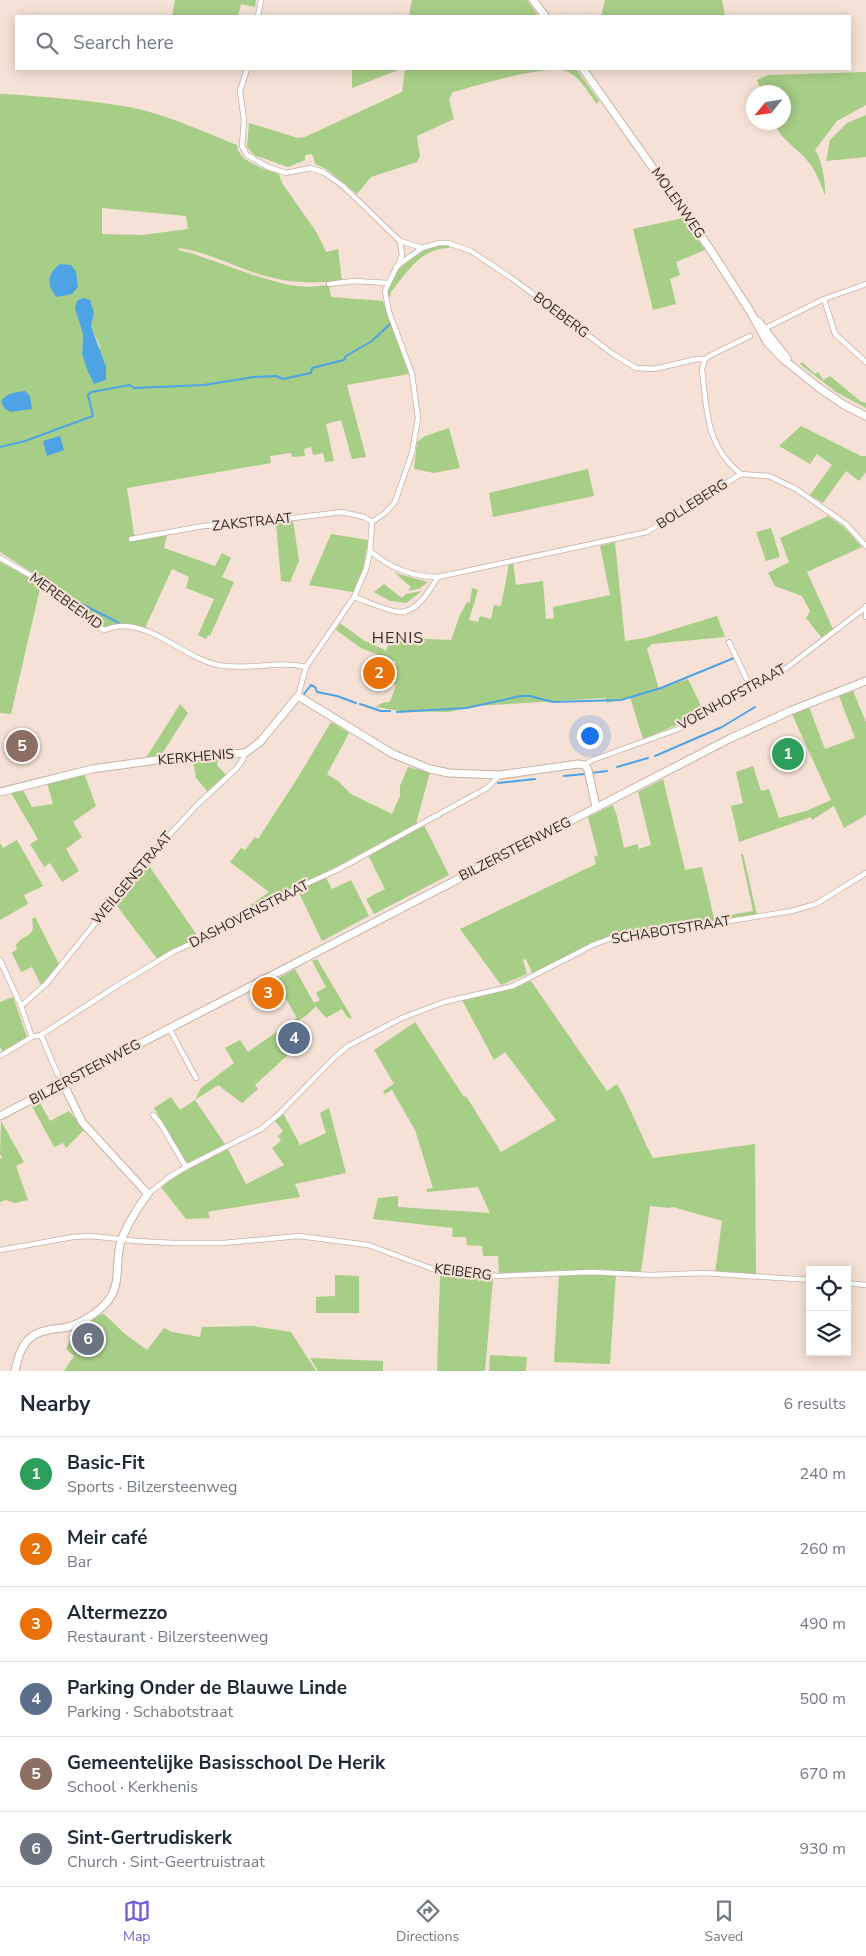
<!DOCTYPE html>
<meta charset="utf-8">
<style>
body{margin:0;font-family:"Nunito Sans",sans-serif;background:#f2f2f3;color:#1f2937}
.controls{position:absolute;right:15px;bottom:15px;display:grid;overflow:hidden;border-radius:0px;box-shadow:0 2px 12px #0003}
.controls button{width:45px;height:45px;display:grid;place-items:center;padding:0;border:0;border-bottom:1px solid #e0e1e3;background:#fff;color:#1f2937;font:25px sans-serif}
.compass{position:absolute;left:746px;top:85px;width:45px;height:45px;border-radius:50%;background:#fff;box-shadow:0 2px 12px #0003;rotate:240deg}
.you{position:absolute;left:589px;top:735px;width:18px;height:18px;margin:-12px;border:4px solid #fff;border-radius:50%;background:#1a73e8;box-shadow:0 0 0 8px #1a73e833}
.badge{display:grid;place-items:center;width:32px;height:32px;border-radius:50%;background:#735bd5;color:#fff;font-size:16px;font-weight:700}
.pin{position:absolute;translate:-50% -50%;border:2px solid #fff;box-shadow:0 1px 5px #0006}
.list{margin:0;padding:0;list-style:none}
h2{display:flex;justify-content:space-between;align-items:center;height:65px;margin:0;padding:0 20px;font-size:21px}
h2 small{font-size:16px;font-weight:400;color:#747a83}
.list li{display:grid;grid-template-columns:32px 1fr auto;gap:15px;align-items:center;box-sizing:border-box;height:75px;padding:0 20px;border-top:1px solid #e0e1e3}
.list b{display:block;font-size:19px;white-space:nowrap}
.list p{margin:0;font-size:16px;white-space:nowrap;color:#747a83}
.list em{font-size:16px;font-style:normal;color:#747a83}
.icon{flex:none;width:28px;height:28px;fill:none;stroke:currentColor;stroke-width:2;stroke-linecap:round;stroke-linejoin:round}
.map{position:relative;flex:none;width:866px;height:1371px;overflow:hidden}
.search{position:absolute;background:#fff;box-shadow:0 2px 12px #0003;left:15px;right:15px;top:15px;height:55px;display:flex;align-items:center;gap:12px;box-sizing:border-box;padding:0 18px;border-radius:0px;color:#747a83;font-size:19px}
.sheet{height:515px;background:#fff}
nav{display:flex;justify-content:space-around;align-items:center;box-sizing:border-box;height:70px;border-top:1px solid #e0e1e3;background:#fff;font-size:14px;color:#747a83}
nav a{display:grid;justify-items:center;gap:2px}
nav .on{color:#735bd5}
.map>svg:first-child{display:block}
.green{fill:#a7ce86;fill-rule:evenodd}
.water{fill:#4ea3e4}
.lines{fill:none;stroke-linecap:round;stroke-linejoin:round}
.stream{stroke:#4ea3e4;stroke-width:2}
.street-casing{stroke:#c6b2a7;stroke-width:6}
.secondary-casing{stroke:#c6b2a7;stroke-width:9}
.street{stroke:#fff;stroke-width:4.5}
.secondary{stroke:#fff;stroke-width:7}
.labels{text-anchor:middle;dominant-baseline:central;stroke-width:4.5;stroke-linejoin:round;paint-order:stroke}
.street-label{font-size:14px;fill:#332b27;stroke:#f5e1d5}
.quarter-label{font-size:16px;letter-spacing:1px;fill:#332b27;stroke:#f5e1d5}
</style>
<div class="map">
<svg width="866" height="1371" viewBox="0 0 866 1371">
<rect width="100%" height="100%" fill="#f5e1d5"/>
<!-- green -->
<g class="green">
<polygon points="175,0 256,0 255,7 241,4 238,16 172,16"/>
<polygon points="412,0 527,0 538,16 409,16"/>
<polygon points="605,0 722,0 725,16 601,16"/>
<polygon points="352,69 401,69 352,88"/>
<path d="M405,69H576L599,101L597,104C589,94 579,75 566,71C545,64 476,86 453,92L449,99L454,119L419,135L417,137L420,156L417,162L371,177L357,194L326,169L315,164L313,156L311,154L305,155V160L288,167L254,155L247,147L249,123L298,138L305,137L402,92Z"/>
<path d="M866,72V105L837,121L815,150C822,159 826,184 825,195C821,185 817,173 810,164C798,147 783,143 774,123L784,122V92H762L757,80L768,75Z"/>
<path d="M0,94C43,96 87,100 129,107C166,114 202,131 237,145C237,161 266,170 279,174L282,183L317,233L326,252L338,249L342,281C304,284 282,283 244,269C223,261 202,251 179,248L178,250L191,253L256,276L288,285L307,287L329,285L331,297L383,301L409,374L347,385L366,457L352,459L341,420L326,424L334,461L325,462L323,453L313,455L311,447L304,449L305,456L292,457L291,453L270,456L271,463L127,488L135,540L167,535L164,548L215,566L222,553L231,558L222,577L234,582L210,636L208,635L206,639L198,635L214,599L186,588L189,577L172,569L145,628C130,624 120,623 105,627L98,623L51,585L0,552ZM102,208L186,216L188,229L142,235L102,234ZM94,313L91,326L100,347L92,381L82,354L83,334Z"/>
<polygon points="866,115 866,157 826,161 830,140 847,123"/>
<polygon points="683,218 705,250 676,262 680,275 670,279 676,304 653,310 633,229"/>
<path d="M437,246H449V248C421,248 407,272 391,292L390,297H387C388,272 415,251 437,246Z"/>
<polygon points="802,362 815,374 818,372 823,380 830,376 860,401 866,403 866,408 836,392 800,364"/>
<polygon points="801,426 861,456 866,456 866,472 859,481 846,471 823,503 810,495 832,465 817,454 810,464 779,446"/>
<polygon points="449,428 460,468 434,473 414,469 417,442 425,436"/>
<polygon points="588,469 594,496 493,517 489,493"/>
<polygon points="828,516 845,528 862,547 807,572 833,629 822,638 806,618 810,611 802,596 775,586 768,573 789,562 780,538"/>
<polygon points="293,520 299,561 290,582 281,581 276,523"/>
<polygon points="771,528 780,557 766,561 756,532"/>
<polygon points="331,534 368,540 363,569 353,592 309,585"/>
<polygon points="615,542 625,641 645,638 717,616 725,637 652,644 647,649 659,689 688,679 704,712 684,722 643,739 630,697 607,703 606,698 476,706 449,712 400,711 376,707 382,703 390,702 396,685 389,682 396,662 361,648 336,630 340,623 363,640 387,651 386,649 395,634 403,638 451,640 460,615 467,602 470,603 472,588 478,590 469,620 478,622 480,616 491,619 494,605 501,606 509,564 513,563 516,585 543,581 546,619 554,618 553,607 610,595 600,546"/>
<polygon points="0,562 41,584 11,714 0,713"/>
<polygon points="395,573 428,582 419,589 408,591 411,587"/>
<polygon points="384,584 402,598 406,594 422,591 406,603 390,601 374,592"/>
<polygon points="853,691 866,722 866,815 844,828 834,806 812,820 811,817 739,842 731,806 743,803 736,772 753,766 761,791 769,789 779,818 806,811 831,800 792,714 809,707 825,749 855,738 839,696"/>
<polygon points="180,704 188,713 160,757 146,758"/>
<polygon points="331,722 349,733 327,774 338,781 351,794 392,814 400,796 400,786 408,767 430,772 416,824 233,922 230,919 269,892 230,862 241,848 245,850 255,837 258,839 297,779"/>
<polygon points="218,760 217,765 226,775 208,792 196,778 193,762"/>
<polygon points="84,773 96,806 73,822 82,837 66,849 79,871 62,882 50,863 44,867 30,844 38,839 11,793 23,790 32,807 53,804 47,783"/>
<polygon points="663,779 685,870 702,867 714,918 753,911 741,854 743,854 757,915 613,935 592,944 533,975 526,959 523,960 527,974 501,985 460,929 596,864 594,857 598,855 588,817 613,805 617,816 624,848 637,844 639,849 651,845 638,792"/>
<polygon points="424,825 449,875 374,914 366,899 385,889 368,855"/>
<polygon points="17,840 43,886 24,895 28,904 0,920 0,843 3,848"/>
<polygon points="147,863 199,938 158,960 114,902"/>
<polygon points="325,876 332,889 351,880 369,916 322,941 298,891"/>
<path d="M35,917L59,964L41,985L32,967L21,972L12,953L17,949L16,945C25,932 36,939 32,919Z"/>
<polygon points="317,959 352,1018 348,1018 342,1009 326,1018 316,1006 307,1015 279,1033 291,1052 255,1085 258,1089 242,1103 218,1085 195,1100 225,1144 189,1163 185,1161 154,1108 171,1097 180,1110 195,1100 201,1088 234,1063 225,1048 240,1040 248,1052 297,1018 275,980 295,969 314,1003 320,1000 316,993 326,987 312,961"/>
<path d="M531,981L607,1091L617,1084C631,1108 640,1134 653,1158L755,1144L756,1276L715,1273L722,1221L673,1207L669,1208L650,1206L641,1272L583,1270L499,1274L498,1256H483L482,1246L467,1245L466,1237H452L453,1228L373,1219L378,1198L398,1196V1207L490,1213L478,1187L427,1192V1189L433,1188L415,1130L392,1090L385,1094L383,1091L394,1084L374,1050L415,1022L464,1097L466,1096L501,1152L556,1120L505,1052L494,1060L462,1000L513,988Z"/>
<polygon points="13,997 27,1037 3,1052 0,1047 0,1002"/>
<polygon points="39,1101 50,1121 69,1111 84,1130 66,1148 63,1143 54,1147 32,1106"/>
<polygon points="329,1108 346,1173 295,1184 300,1197 212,1211 208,1212 210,1218 186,1219 161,1187 181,1173 228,1149 246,1184 284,1165 272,1148 281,1141 278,1136 283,1131 275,1121 283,1113 300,1145 326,1133 320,1113"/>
<polygon points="1,1121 24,1162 16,1166 28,1200 15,1203 6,1200 0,1202 0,1159 2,1157 0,1154"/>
<polygon points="440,1274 493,1279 485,1371 437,1371"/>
<polygon points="616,1274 610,1364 554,1362 559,1275"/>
<polygon points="335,1275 359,1276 359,1313 316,1313 316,1297 335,1296"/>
<path d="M104,1314L125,1334L147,1350L164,1328L172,1332L200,1337L202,1327L253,1326L291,1332L316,1371H64L74,1356L66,1349L72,1336L77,1332L76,1328L95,1316ZM97,1323L104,1328L95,1342L98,1345L88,1356L79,1350L80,1346L77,1342L84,1334L88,1337Z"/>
<polygon points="490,1355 527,1357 526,1371 489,1371"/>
<polygon points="310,1358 383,1361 383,1371 318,1371"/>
</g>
<!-- water -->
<g class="water">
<path d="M60,264L71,265L76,272L78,287L72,294L57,297C46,286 47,273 60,264Z"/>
<polygon points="83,298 90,300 94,313 91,326 106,367 106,380 94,384 88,372 82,354 83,334 75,308 77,301"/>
<path d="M25,391L30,396L32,409L11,412L5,409L1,402C5,393 17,392 25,391Z"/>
<polygon points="60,436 64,450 47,456 43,441"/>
</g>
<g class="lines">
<!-- stream -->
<g class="stream">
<polyline points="0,447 25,441 93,416 88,395 91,392 130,385 134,388 204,385 254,377 276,376 283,379 311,373 312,368 344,360 346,356 372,341 390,324"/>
<polyline points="51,585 74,600 119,623"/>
<polyline points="304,694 311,685 315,687 317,692 337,696 356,703"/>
<polyline points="360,704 381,711 390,711"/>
<polyline points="397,712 466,708 521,696 530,696 553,702 621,700 661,688 734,658"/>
<polyline points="655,756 722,727 755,707"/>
<polyline points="617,767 648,758"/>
<polyline points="591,773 607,771"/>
<polyline points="564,776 585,774"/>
<polyline points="498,783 535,779"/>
</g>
<!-- street casing -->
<g class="street-casing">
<g id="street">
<polyline points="258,16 261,0"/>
<polyline points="247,69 240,91 244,120 242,146 247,155 268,167 286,173 310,168 323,172 343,186 400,241 422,248"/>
<polyline points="398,266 402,255 400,241"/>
<polyline points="329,284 354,281 388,283"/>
<polyline points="824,299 835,334 866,362"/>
<polyline points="768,327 824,299 866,284"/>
<path d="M741,474C705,445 707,410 702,369L705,359L711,355L750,336"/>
<polyline points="372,522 385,513 395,502 412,453 418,418 412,374 389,312 385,291 397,266 422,248 439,243 448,243 471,251 513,279 613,354 636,368 654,369 697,359 705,359"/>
<polyline points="131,539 203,526 260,522 342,512 364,517 372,522"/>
<path d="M370,551C390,568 412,577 438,577L647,532L741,474L769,476L796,489L846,524L866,546"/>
<path d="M0,558L49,586L94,624L104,630C110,628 117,626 123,626C156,626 186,658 218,665C248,671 277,660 306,667"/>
<path d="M354,597C366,601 388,611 399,612C417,613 430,590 438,577"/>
<polyline points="866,606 866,617"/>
<polyline points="729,642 751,688"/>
<polyline points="298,696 306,667 354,597 366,569 370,551 372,522"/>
<polyline points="585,765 590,761 678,729 751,688 785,669 866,607"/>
<polyline points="0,960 21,1006 32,1037"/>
<polyline points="21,1006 47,983 145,861 198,804 237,768 243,759 245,753"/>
<polyline points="169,1028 196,1078"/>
<polyline points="41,1035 58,1075"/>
<polyline points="0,1056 32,1037 41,1035 123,982 173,952 239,921 297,888 339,869 487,788 500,775"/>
<polyline points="153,1115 160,1123 186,1167"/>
<polyline points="148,1194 168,1178 186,1167 261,1129 279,1114 335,1057 348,1046 402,1018 444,1002 513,986 593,945 614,937 660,932 792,911 816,904 866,873"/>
<polyline points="0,1250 73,1237 91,1236 136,1241 174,1243 223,1243 299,1236 368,1245 436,1270 497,1276 592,1272 651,1275 704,1273 810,1280"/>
<polyline points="847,1283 866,1285"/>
</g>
</g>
<!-- secondary casing -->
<g class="secondary-casing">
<g id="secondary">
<polyline points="533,0 545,16"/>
<polyline points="583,69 708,246 750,311 767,342 783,359 818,387 844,405 866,416"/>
<polyline points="758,321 787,358"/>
<polyline points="0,792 92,769 164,759 245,753 260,742 298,696 393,754 430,769 449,773 500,775 578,764 585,765 588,770 596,807"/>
<polyline points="0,1116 729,739 790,711 866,681"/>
<path d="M15,1371C19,1351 25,1334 48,1330C56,1328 63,1329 71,1326C82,1323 98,1312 106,1303C123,1285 114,1262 121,1241C126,1227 139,1205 148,1194L82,1122L63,1083"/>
</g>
</g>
<!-- street -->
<use href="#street" class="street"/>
<!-- secondary -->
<use href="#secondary" class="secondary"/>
</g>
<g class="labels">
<!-- street labels -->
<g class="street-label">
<text transform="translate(678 203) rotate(55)">MOLENWEG</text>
<text transform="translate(561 315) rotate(37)">BOEBERG</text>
<text transform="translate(692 504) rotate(-32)">BOLLEBERG</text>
<text transform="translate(252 522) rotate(-6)">ZAKSTRAAT</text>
<text transform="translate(66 601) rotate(36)">MEREBEEMD</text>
<text transform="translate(732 697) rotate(-29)">VOENHOFSTRAAT</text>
<text transform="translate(196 757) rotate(-5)">KERKHENIS</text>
<text transform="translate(515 849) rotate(-27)">BILZERSTEENWEG</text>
<text transform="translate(132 878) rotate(-50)">WEILGENSTRAAT</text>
<text transform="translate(249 914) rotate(-27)">DASHOVENSTRAAT</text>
<text transform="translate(671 930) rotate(-9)">SCHABOTSTRAAT</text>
<text transform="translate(85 1072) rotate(-28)">BILZERSTEENWEG</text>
<text transform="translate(463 1272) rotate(7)">KEIBERG</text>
</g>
<!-- quarter labels -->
<g class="quarter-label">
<text x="398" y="638">HENIS</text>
</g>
</g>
</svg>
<div class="controls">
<button><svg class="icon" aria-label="locate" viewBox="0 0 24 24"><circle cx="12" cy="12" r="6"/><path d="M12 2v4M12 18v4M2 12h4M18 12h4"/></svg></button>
<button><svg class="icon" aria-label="layers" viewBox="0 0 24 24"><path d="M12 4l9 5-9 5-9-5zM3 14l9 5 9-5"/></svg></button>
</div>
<svg class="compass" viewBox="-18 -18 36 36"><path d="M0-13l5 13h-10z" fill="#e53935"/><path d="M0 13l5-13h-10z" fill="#747a83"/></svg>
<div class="you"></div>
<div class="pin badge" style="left:788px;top:754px;background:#2e9e5b">1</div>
<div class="pin badge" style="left:379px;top:673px;background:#e8710a">2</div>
<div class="pin badge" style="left:268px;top:993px;background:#e8710a">3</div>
<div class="pin badge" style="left:294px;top:1038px;background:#5c6f8a">4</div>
<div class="pin badge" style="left:22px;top:746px;background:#8d6e63">5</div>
<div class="pin badge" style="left:88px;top:1339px;background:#6b7280">6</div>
<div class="search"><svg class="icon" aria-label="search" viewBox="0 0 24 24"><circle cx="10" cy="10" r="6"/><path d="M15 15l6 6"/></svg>Search here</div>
</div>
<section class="sheet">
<h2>Nearby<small>6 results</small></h2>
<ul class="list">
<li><span class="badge" style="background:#2e9e5b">1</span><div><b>Basic-Fit</b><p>Sports · Bilzersteenweg</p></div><em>240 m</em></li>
<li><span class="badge" style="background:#e8710a">2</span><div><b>Meir café</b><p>Bar</p></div><em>260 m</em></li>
<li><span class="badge" style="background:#e8710a">3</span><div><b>Altermezzo</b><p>Restaurant · Bilzersteenweg</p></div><em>490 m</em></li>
<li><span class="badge" style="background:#5c6f8a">4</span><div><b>Parking Onder de Blauwe Linde</b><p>Parking · Schabotstraat</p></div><em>500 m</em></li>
<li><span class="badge" style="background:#8d6e63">5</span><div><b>Gemeentelijke Basisschool De Herik</b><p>School · Kerkhenis</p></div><em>670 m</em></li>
<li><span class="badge" style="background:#6b7280">6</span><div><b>Sint-Gertrudiskerk</b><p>Church · Sint-Geertruistraat</p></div><em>930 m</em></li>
</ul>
</section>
<nav>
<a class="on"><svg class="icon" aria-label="map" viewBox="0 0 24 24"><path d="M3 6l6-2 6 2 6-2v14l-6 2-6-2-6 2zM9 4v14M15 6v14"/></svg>Map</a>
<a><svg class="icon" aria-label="directions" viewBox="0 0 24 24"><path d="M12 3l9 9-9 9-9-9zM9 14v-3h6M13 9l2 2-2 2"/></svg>Directions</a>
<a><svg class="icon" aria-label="saved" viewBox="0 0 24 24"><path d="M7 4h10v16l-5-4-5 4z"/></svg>Saved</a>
</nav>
